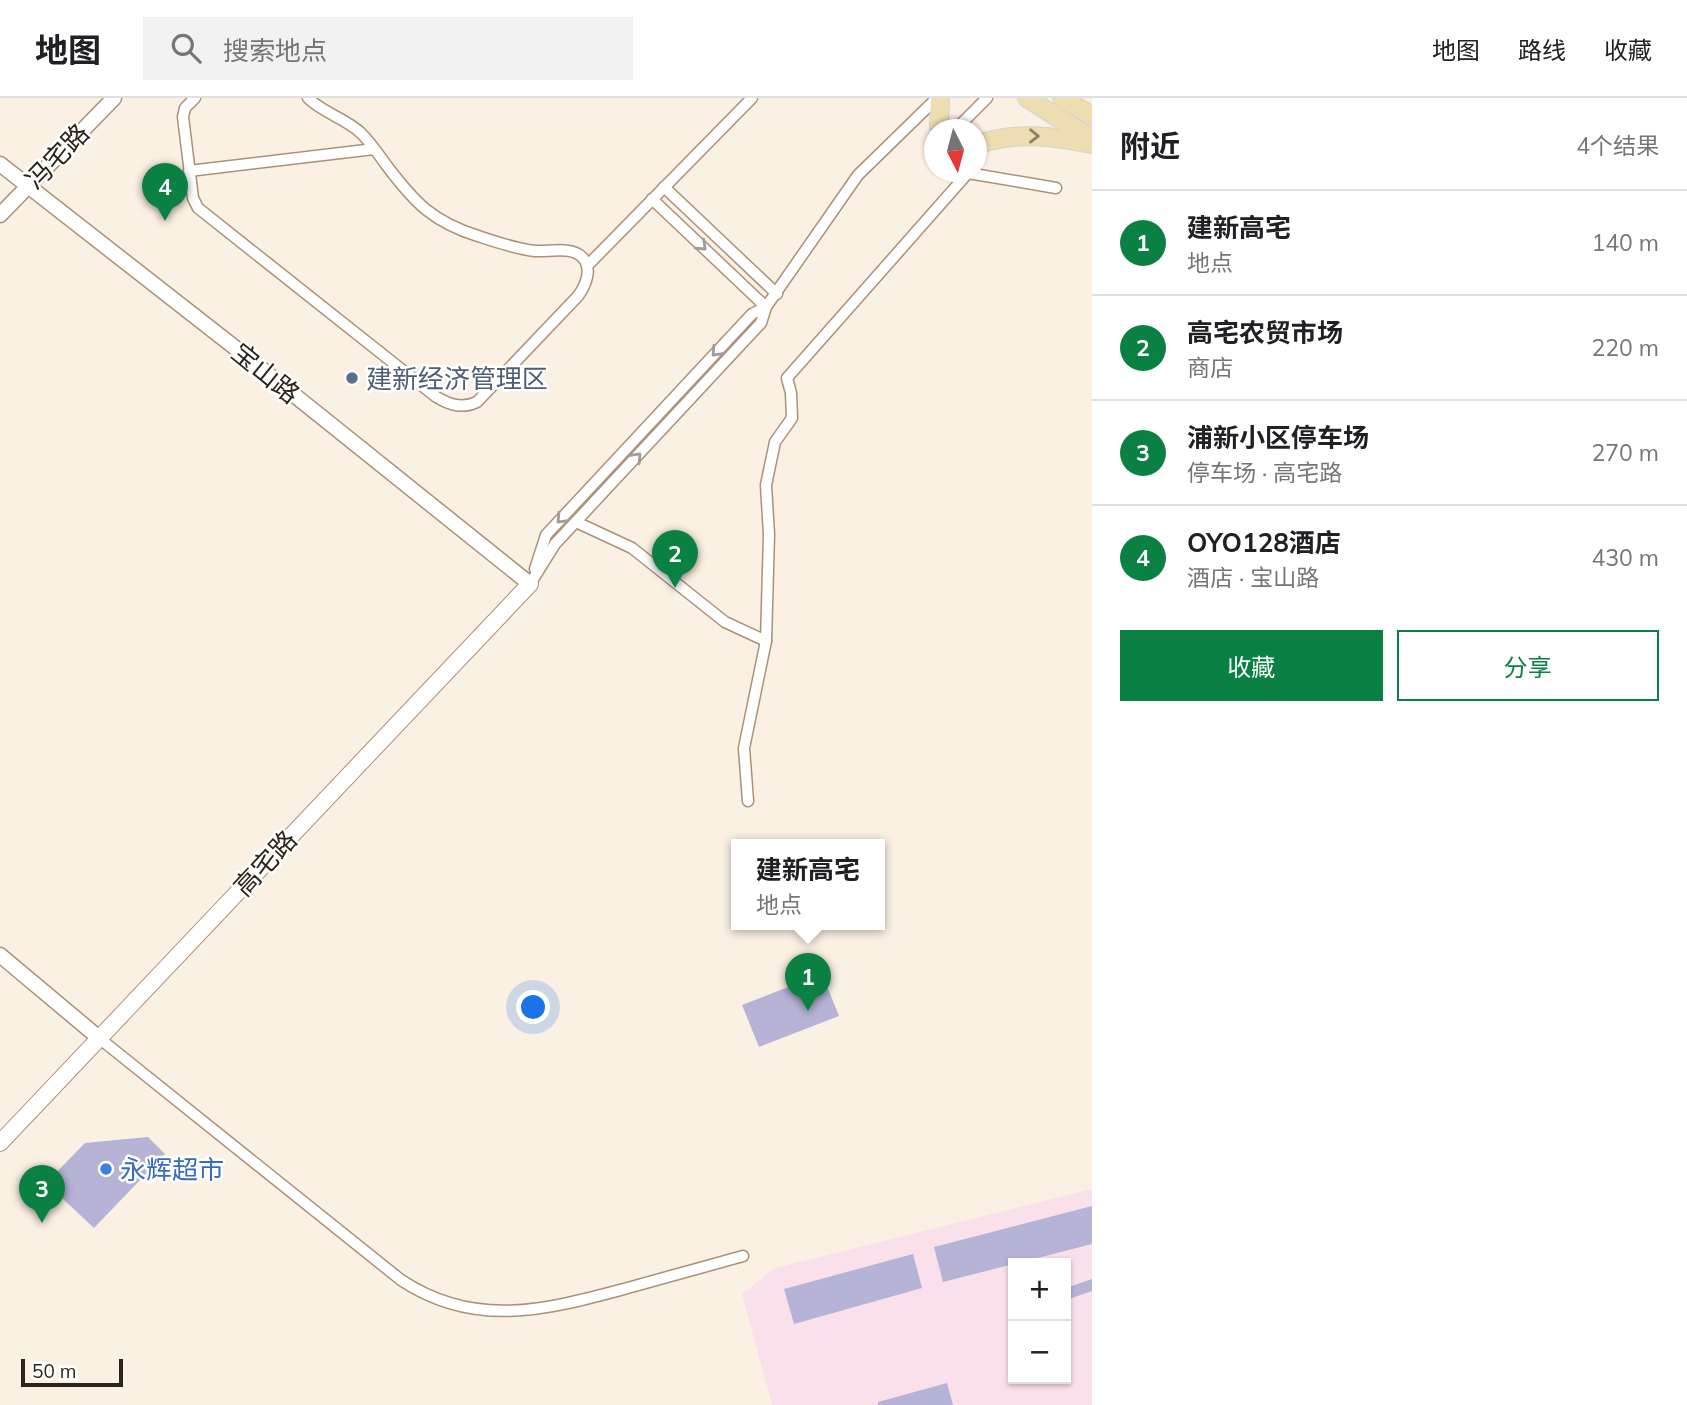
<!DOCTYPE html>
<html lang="zh">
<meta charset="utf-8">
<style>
body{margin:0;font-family:Mulish,"Noto Sans SC",sans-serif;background:#f2f2f2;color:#202124}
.controls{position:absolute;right:21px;bottom:21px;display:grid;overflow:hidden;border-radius:0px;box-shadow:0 2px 5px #0004}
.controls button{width:63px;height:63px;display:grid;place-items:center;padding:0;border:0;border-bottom:2px solid #e0e0e0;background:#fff;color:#202124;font:35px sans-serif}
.compass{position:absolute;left:924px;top:21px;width:63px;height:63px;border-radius:50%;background:#fff;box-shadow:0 2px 5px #0004;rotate:174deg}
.scale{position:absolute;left:21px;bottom:18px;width:102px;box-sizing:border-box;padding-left:7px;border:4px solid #2e2318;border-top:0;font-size:19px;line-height:24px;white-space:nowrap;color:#2e2318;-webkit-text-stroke:5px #fff;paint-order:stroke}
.you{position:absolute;left:534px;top:910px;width:24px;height:24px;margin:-18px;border:5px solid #fff;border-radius:50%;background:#1a73e8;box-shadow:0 0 0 10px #1a73e833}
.badge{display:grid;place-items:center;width:46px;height:46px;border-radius:50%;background:#0b8043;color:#fff;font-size:23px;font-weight:700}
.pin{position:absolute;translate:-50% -58px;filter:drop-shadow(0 2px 4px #0008)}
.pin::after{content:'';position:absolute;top:37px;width:24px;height:21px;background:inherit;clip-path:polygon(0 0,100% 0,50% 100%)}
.popup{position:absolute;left:731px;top:741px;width:154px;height:91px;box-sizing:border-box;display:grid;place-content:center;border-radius:0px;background:#fff;filter:drop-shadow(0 2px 5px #0005);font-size:23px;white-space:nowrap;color:#757577}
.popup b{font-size:26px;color:#202124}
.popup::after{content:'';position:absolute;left:50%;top:100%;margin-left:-14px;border:14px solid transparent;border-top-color:#fff}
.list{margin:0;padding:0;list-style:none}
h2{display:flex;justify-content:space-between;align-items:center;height:91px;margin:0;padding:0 28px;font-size:30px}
h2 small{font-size:23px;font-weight:400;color:#757577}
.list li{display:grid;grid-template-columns:46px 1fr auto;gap:21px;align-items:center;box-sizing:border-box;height:105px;padding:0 28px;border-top:2px solid #e0e0e0}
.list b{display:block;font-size:26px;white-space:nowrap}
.list p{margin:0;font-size:23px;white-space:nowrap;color:#757577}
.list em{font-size:23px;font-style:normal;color:#757577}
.actions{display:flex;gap:14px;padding:21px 28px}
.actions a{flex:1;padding:16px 0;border:2px solid #0b8043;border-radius:0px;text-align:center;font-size:24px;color:#0b8043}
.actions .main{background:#0b8043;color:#fff}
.icon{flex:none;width:38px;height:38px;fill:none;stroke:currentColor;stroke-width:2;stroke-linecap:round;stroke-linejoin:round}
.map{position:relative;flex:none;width:1092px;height:1307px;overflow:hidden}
header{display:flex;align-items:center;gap:42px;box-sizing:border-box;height:98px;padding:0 35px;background:#fff;border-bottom:2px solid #e0e0e0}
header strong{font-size:33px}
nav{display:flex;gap:38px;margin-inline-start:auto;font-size:24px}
.search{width:490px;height:63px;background:#f2f2f2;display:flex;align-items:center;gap:18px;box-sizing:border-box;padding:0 24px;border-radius:0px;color:#757577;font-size:26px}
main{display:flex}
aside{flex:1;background:#fff}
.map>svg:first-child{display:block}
.industrial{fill:#f9e0ea;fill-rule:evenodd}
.building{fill:#b6b3d6}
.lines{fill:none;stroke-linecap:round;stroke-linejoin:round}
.minor-casing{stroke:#ac9177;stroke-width:13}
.tertiary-casing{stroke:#ac9177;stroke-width:17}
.secondary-casing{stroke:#ac9177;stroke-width:18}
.primary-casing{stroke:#d5d3d1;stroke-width:20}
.minor{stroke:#fff;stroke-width:10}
.tertiary{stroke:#fff;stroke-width:14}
.secondary{stroke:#fff;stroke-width:16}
.primary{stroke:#edddb1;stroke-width:18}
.oneway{stroke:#8e8064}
.oneway2{stroke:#a19c97}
.service-dot{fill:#5c6f8a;stroke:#fff;stroke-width:2.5}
.shop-dot{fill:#3f7fe0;stroke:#fff;stroke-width:2.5}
.labels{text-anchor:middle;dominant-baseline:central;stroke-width:5;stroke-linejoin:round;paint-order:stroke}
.street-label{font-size:26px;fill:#2e2318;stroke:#fff}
.service-label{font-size:26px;fill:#4e5e75;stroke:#fff;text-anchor:start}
.shop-label{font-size:26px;fill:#366cbe;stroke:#fff;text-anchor:start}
</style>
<header>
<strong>地图</strong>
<div class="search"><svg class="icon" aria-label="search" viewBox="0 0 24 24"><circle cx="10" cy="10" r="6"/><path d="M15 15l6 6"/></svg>搜索地点</div>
<nav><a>地图</a><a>路线</a><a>收藏</a></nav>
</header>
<main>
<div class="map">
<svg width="1092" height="1307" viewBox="0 0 1092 1307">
<rect width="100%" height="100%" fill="#fbf0e4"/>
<!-- industrial -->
<path class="industrial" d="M1092,1091V1307H772L742,1196L775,1170ZM1013,1165H1066V1281H1013Z"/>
<!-- building -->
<g class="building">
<polygon points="822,876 839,918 759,949 742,907"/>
<polygon points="148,1039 165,1056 94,1130 46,1085 85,1045"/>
<polygon points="1092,1108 1092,1146 943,1184 934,1149"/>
<polygon points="913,1156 922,1190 794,1226 784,1191"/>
<polygon points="1092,1181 1092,1193 1066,1202 1066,1190"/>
<polygon points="947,1285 953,1307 878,1307 878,1304"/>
</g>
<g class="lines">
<!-- minor casing -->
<g class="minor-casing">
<g id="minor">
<path d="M195,0L185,10L183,19L193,100L198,110L435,298C449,307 462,311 477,304L578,198C586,187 593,170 582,159C571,148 549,154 535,153C516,151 496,144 478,138C433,124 415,105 387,68C379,57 371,45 361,35C345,20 323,15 308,0"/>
<polyline points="955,32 987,0"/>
<polyline points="189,73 374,51"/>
<polyline points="664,89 777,196"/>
<polyline points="652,101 766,209"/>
<polyline points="587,168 752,0"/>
<polyline points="576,424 632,450 725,524 766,543"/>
<polyline points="535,471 546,437 752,216 766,209"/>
<polyline points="530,486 555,446 761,225 766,209 858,77 937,0"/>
<polyline points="748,703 744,650 766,543 769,436 766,387 775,344 792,320 791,295 787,280 968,75 1056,90"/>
<path d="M99,940L401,1182C475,1231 545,1212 624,1191C664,1180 703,1169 743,1158"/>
</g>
</g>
<!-- tertiary casing -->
<g class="tertiary-casing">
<g id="tertiary">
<polyline points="0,66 238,252 530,486"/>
<polyline points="0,117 114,0"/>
<polyline points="0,857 99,940"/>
</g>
</g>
<!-- secondary casing -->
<g class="secondary-casing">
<polyline id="secondary" points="0,1045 530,486"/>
</g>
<!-- primary casing -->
<g class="primary-casing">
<g id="primary">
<polyline points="940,0 939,28 943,32"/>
<polyline points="1027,0 1092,41"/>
<polyline points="1062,0 1092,18"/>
<path d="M976,47C1016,33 1052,38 1092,46"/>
</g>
</g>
<!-- minor -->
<use href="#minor" class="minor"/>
<!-- tertiary -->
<use href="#tertiary" class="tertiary"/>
<!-- secondary -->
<use href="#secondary" class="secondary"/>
<!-- primary -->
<use href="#primary" class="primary"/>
</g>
<!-- one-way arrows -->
<defs><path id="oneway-chevron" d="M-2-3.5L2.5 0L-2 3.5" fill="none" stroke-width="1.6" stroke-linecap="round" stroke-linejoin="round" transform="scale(1.75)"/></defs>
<use class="oneway" href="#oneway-chevron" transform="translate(1034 38) rotate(1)"/>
<g class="oneway2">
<use href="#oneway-chevron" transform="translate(702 148) rotate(43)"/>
<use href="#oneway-chevron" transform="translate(716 254) rotate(133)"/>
<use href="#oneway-chevron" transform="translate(637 359) rotate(-47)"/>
<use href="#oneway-chevron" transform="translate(561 421) rotate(133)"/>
</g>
<!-- markers -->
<circle class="service-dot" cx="352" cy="280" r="7"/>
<circle class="shop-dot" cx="106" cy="1071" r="7"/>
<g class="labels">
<!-- street labels -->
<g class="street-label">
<text transform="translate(57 58) rotate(-46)">冯宅路</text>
<text transform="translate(266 275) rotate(39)">宝山路</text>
<text transform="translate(265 765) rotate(-47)">高宅路</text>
</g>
<!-- service labels -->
<g class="service-label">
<text x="366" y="280">建新经济管理区</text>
</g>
<!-- shop labels -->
<g class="shop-label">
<text x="120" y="1071">永辉超市</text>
</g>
</g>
</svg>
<div class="controls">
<button>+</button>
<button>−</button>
</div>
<svg class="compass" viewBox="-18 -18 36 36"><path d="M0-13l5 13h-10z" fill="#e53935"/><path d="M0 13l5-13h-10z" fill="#757577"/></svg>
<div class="scale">50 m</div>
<div class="you"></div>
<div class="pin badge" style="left:808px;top:913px">1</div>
<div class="popup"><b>建新高宅</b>地点</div>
<div class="pin badge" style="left:675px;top:490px">2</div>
<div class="pin badge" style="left:42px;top:1125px">3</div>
<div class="pin badge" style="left:165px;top:123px">4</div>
</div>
<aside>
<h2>附近<small>4个结果</small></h2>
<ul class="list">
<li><span class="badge">1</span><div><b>建新高宅</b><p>地点</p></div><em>140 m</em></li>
<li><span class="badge">2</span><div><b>高宅农贸市场</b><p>商店</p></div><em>220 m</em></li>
<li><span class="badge">3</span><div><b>浦新小区停车场</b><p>停车场 · 高宅路</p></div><em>270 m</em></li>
<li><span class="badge">4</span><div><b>OYO128酒店</b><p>酒店 · 宝山路</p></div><em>430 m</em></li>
</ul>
<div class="actions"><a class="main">收藏</a><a>分享</a></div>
</aside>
</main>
